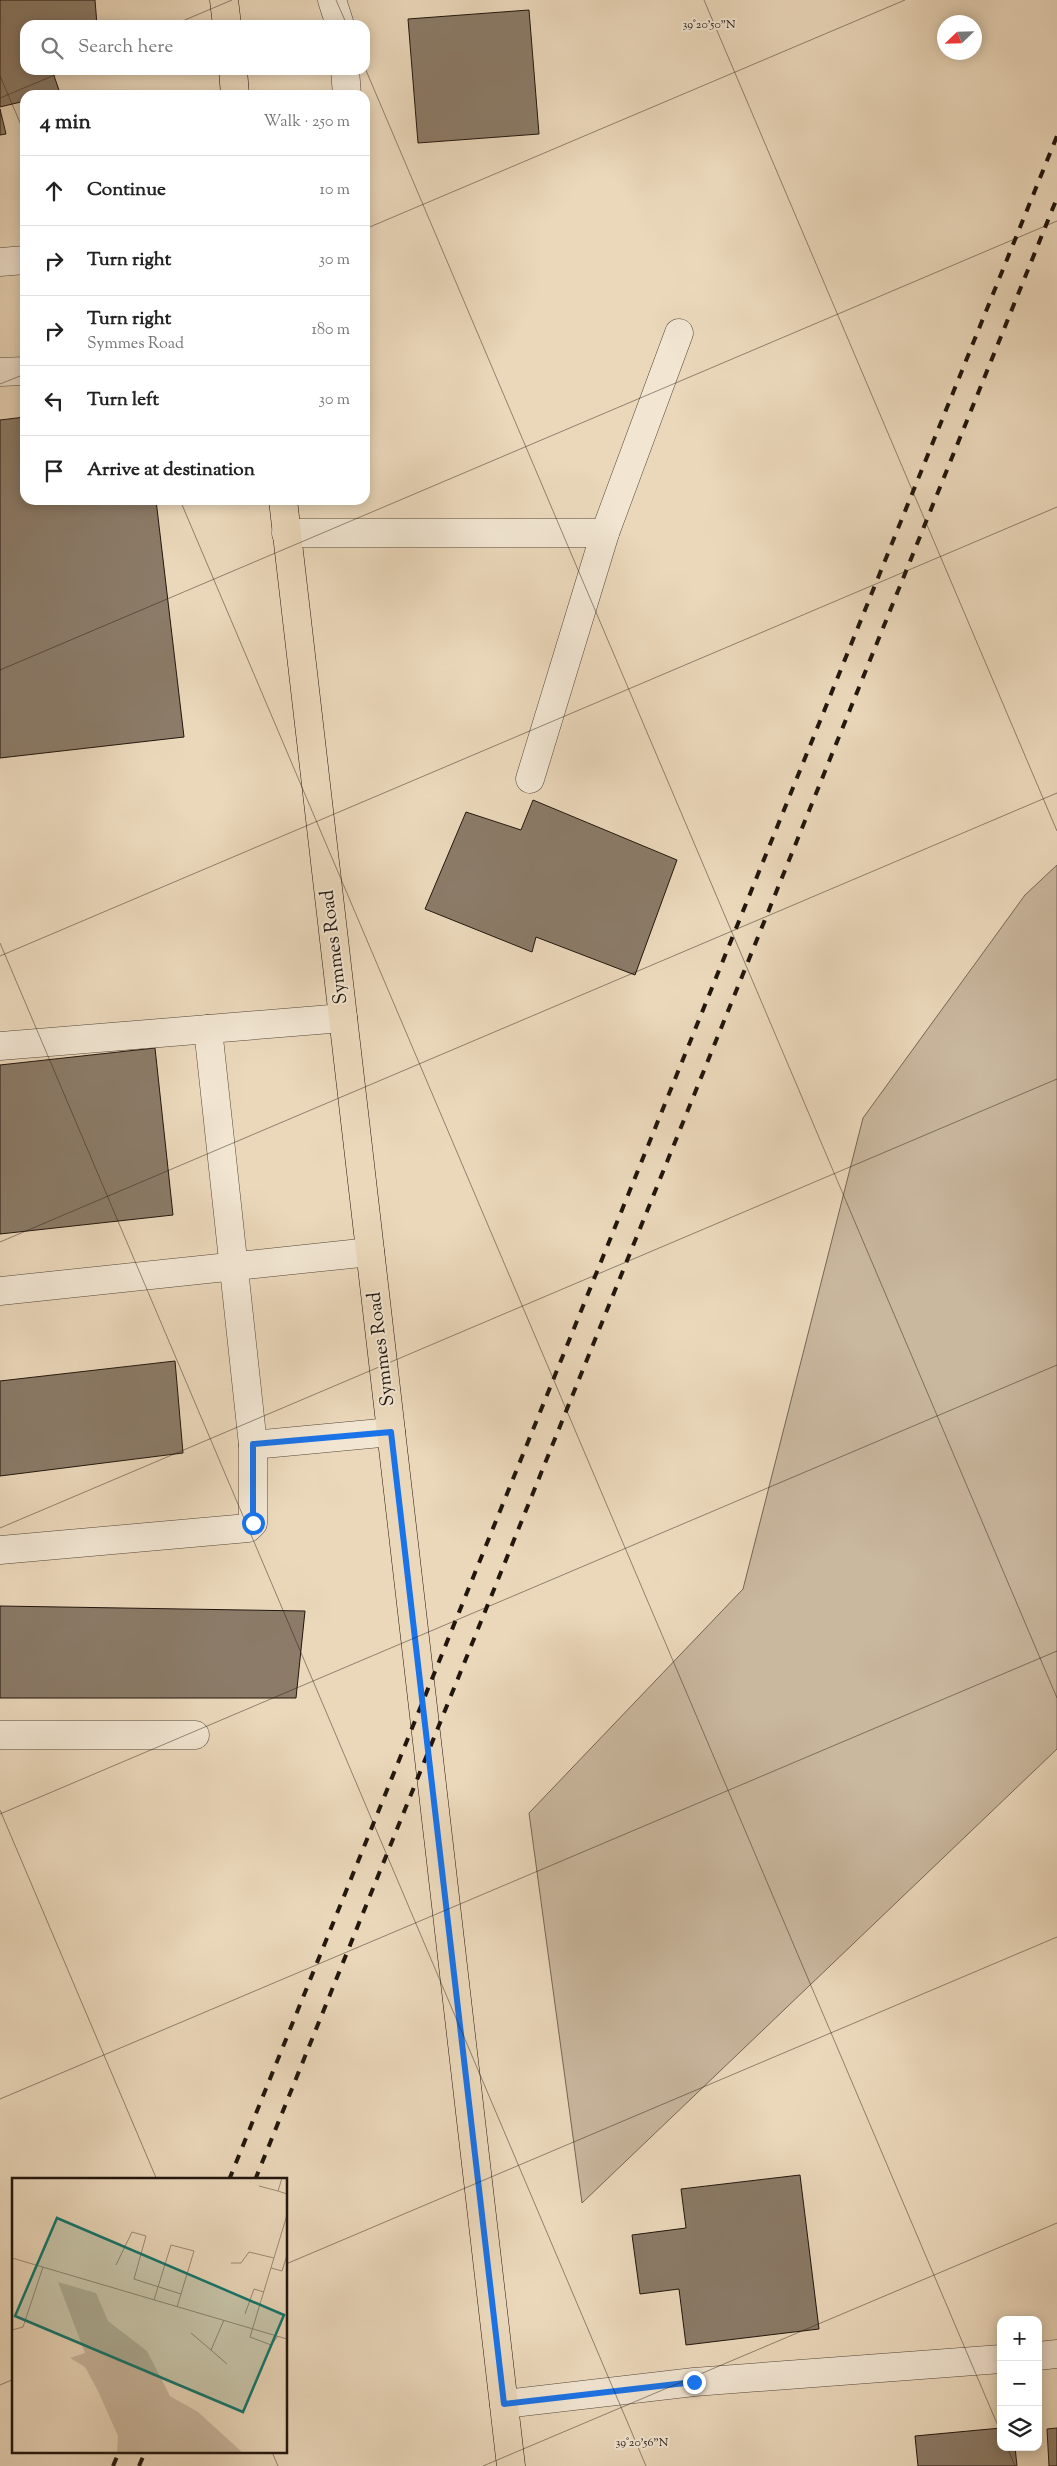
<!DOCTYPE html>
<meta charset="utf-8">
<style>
body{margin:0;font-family:"Sorts Mill Goudy",serif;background:#f6f6f6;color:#222}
.controls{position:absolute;right:15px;bottom:15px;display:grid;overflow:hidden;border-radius:10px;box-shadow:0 2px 12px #0003}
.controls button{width:45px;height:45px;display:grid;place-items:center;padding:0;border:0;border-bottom:1px solid #e0e0e0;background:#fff;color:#222;font:25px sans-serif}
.compass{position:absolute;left:937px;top:15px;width:45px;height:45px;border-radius:50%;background:#fff;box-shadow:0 2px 12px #0003;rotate:247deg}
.stop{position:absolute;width:15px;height:15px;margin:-11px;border:4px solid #1a73e8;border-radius:50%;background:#fff}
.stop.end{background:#1a73e8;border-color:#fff;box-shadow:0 1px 5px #0008}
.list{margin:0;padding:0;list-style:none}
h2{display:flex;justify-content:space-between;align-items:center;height:65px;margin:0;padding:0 20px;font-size:21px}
h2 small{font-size:16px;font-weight:400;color:#767676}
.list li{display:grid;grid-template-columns:32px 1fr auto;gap:15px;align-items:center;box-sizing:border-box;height:70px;padding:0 20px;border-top:1px solid #e0e0e0}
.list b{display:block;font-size:19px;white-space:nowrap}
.list p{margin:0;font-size:16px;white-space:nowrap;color:#767676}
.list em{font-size:16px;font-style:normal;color:#767676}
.icon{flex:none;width:28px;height:28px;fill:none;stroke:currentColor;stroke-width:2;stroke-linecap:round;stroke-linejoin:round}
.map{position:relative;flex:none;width:1057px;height:2466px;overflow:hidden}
.search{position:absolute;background:#fff;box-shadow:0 2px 12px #0003;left:20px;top:20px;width:350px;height:55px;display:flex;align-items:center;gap:12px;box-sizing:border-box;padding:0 18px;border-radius:15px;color:#767676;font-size:19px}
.panel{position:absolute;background:#fff;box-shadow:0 2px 12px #0003;left:20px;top:90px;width:350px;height:415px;border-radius:15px}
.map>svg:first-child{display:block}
.green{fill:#c9b79e;stroke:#766656}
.building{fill:#8b7b68;stroke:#22160e}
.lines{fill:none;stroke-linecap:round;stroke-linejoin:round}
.minor-casing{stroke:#544639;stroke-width:29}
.major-casing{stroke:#22160e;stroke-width:29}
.minor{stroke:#f2e6d3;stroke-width:28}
.major{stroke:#ebd8bb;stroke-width:28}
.rail{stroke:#22160e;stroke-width:4;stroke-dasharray:9 9;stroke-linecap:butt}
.route{stroke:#1a73e8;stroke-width:6}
.ticks{fill:none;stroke:#22160e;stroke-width:1;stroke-opacity:0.45}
.labels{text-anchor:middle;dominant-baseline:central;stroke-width:4;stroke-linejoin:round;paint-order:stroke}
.street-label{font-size:19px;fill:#22160e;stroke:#f2e6d3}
.inset-road{fill:none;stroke:#9b8a76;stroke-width:1}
.view{fill:#0f766e;fill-opacity:0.15;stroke:#0f766e;stroke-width:2.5}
.inset-edge{fill:none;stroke:#22160e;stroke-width:2.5}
.ticks-label{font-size:12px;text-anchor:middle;fill:#22160e;stroke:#f2e6d3;stroke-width:4;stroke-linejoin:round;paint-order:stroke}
</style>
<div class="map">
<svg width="1057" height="2466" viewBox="0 0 1057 2466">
<rect width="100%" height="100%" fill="#ebd8bb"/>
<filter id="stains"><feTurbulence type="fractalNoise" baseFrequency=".004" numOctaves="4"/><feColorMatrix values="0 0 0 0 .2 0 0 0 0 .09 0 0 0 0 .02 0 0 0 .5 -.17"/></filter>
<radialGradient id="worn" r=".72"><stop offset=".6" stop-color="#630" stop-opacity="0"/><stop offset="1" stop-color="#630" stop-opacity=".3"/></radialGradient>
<!-- green -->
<polygon class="green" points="1057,865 1057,1749 582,2203 529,1813 743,1589 863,1118 1025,895"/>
<!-- building -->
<g class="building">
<polygon points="0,0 95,0 97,25 25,25 25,70 52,70 60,93 25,95 25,101 0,107"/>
<polygon points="529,10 539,134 418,143 408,19"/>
<polygon points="0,109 6,134 0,135"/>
<polygon points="25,417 25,500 156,500 184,737 0,758 0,420"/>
<polygon points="533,800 677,860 635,975 536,937 532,952 425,909 466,812 521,830"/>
<polygon points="155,1048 173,1215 0,1234 0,1065"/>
<polygon points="175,1361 183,1453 0,1476 0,1381"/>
<polygon points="0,1606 305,1611 296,1698 0,1698"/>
<polygon points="800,2175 819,2329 686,2345 679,2289 640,2294 632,2235 686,2228 681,2189"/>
<polygon points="1001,2428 1001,2447 1015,2447 1017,2466 918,2466 915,2436"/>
<polygon points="1057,2428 1057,2466 1049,2466 1047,2429"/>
</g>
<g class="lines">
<!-- minor casing -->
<g class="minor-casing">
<g id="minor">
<polyline points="332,0 340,25"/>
<polyline points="345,70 347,95"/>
<polyline points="0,262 25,260"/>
<polyline points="0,372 25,371"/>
<polyline points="286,533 605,533 679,333"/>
<polyline points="530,779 605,533"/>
<polyline points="0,1046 343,1018"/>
<polyline points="0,1291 370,1252"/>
<polyline points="253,1445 391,1432"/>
<polyline points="0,1550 248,1528 253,1523 253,1445 208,1029"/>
<polyline points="0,1735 195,1735"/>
<polyline points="1038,2356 1057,2354"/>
<polyline points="504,2404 694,2382 1001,2359"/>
</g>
</g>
<!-- major casing -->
<g class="major-casing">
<g id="major">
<polyline points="224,0 227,25"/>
<polyline points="233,70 235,95"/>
<polyline points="283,500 511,2466"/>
</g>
</g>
<!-- minor -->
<use href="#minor" class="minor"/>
<!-- major -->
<use href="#major" class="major"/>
<!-- rail -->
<g class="rail">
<polyline points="229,2180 1057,136"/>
<polyline points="255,2180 1057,198"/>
<polyline points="113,2466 119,2452"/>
<polyline points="139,2466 145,2452"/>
</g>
</g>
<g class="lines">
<!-- route -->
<polyline class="route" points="253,1523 253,1444 391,1432 504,2404 694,2382"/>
</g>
<!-- ticks -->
<path class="ticks" d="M336,0L347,25M704,0L1057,831M173,25L232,0M365,68L1057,1698M0,76L25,134M0,98L67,70M365,229L905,0M0,384L25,374M180,500L1001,2433M0,670L1057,221M0,943L646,2466M0,956L1057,507M0,1242L1057,793M0,1528L1057,1079M0,1810L157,2180M0,1814L1057,1365M0,2099L1057,1651M286,2264L1057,1937M0,2385L14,2379M1007,2447L1015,2466M272,2452L278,2466M483,2466L1057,2223"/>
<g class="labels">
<!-- street labels -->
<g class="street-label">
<text transform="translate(335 947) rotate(-97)">Symmes Road</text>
<text transform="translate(382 1349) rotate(-97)">Symmes Road</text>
</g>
</g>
<!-- overview -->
<g transform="translate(12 2178)">
<rect width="275" height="275" fill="#ebd8bb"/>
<path d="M46,104L84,115L96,143L135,173L158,218L186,234L231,275H105L106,258L86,213L73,189L58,180L73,175Z" fill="#c9b79e"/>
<path class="inset-road" d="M270,0L266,13L275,16M247,8L266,13M0,80L275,161M219,85H229L237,74L262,80M104,87L120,54L134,58L122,101L169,116M259,90L270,93L275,77M142,122L159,67L182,73L165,129M233,136L242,111L252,114M212,142L199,172L215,186M0,152L11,149L31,89M179,155L199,172M266,158L259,167L238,159L275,37"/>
<path class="view" d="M45,40L272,137L231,234L3,138Z"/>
<rect width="275" height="275" class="inset-edge"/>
</g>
<g class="ticks-label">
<text x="709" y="28">39°20'50"N</text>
<text x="642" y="2446">39°20'56"N</text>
</g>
<rect width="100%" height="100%" filter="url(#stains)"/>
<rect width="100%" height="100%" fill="url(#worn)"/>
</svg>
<div class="controls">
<button>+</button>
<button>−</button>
<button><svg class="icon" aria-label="layers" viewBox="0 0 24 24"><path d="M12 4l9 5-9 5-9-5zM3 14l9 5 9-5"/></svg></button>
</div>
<svg class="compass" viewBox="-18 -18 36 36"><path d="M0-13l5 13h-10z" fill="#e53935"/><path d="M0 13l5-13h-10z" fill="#767676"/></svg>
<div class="stop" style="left:253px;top:1523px"></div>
<div class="stop end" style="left:694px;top:2382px"></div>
<div class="search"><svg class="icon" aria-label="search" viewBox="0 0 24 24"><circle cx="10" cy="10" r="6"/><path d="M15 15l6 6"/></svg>Search here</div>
<section class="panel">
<h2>4 min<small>Walk · 250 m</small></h2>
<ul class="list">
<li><svg class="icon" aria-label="ahead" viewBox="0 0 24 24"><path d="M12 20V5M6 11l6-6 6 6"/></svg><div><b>Continue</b></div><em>10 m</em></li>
<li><svg class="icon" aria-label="right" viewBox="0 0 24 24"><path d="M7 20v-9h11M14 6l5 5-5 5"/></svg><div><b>Turn right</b></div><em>30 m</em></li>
<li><svg class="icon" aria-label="right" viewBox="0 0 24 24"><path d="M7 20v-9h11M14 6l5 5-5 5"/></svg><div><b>Turn right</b><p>Symmes Road</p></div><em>180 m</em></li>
<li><svg class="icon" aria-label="left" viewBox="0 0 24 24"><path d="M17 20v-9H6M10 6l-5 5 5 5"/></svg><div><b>Turn left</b></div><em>30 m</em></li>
<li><svg class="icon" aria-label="arrive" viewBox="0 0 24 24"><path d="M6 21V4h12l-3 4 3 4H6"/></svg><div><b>Arrive at destination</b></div></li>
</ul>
</section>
</div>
